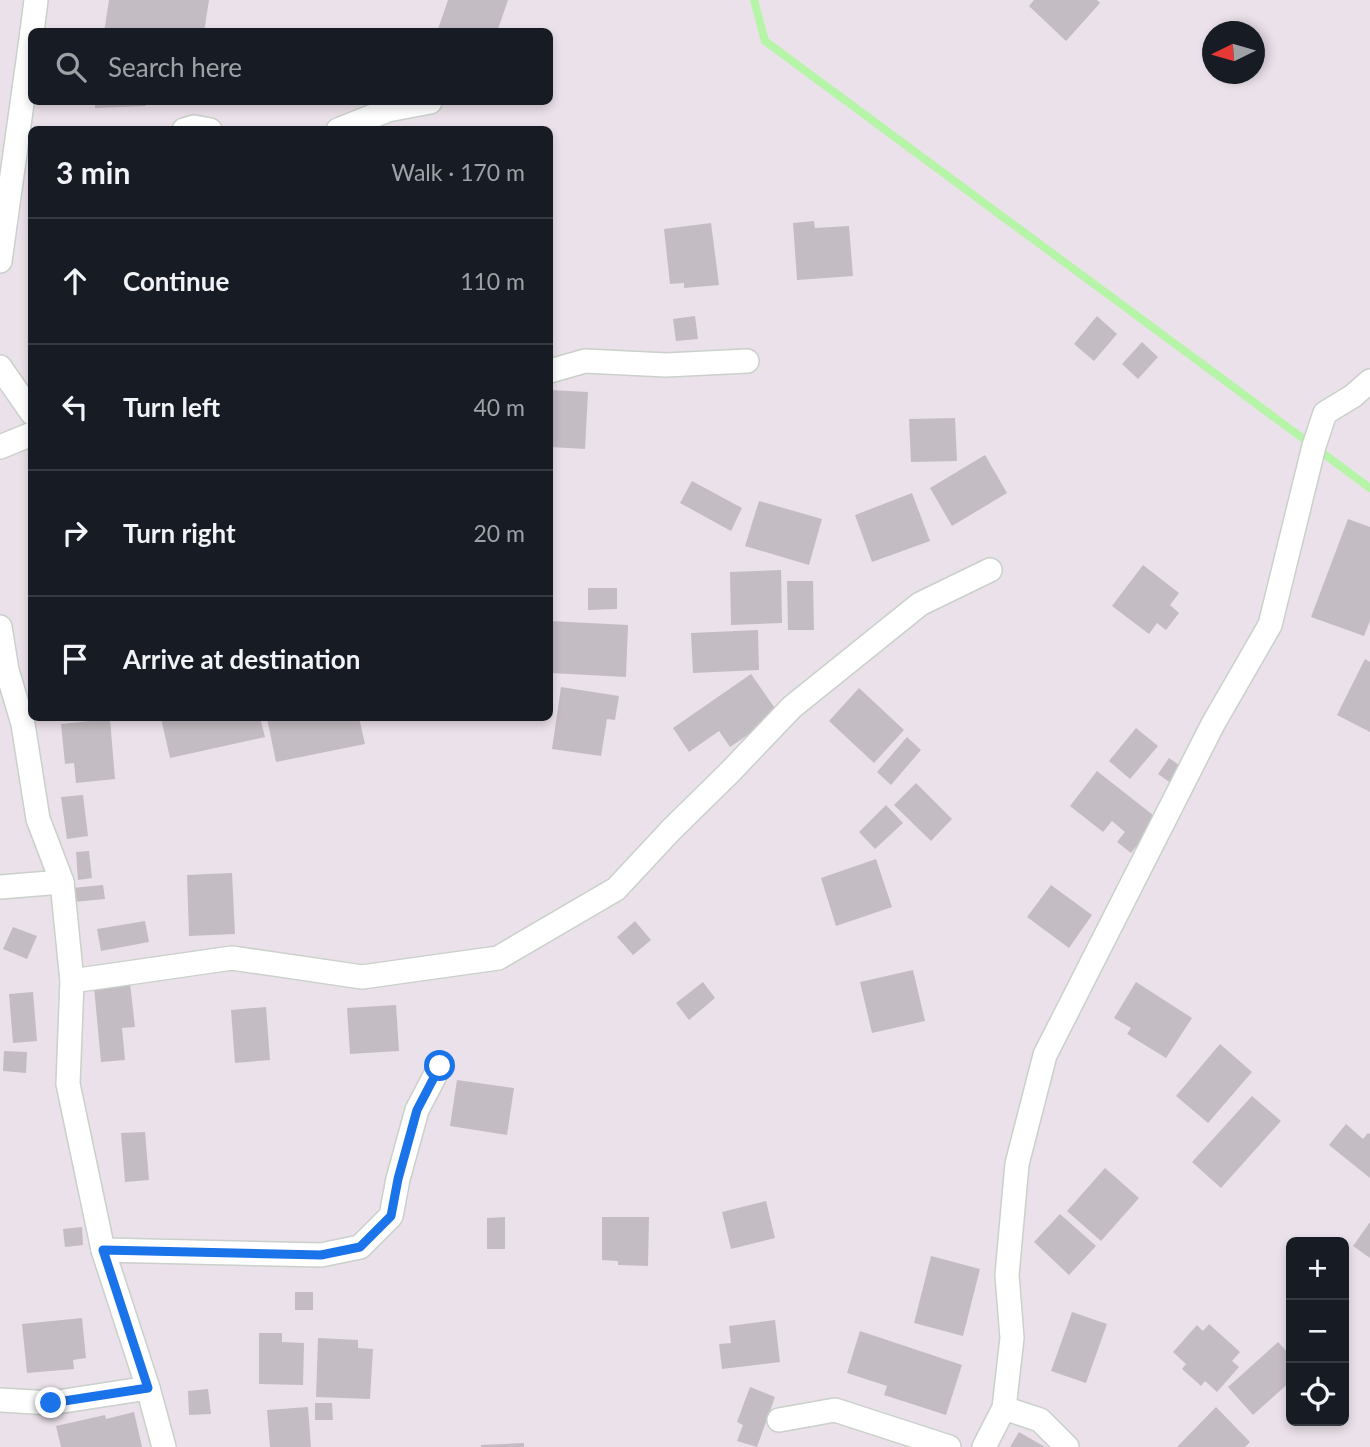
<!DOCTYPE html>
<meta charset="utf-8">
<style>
body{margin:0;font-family:Lato,sans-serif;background:#242831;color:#f1f3f6}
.controls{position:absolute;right:21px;bottom:21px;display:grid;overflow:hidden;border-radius:10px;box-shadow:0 4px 10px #0003}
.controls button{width:63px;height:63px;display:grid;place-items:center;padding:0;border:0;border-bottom:2px solid #363941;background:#171b24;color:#f1f3f6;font:35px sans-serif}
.compass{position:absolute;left:1202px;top:21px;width:63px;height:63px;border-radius:50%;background:#171b24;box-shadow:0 4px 10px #0003;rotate:265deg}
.stop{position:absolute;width:21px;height:21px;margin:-16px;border:5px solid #1a73e8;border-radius:50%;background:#fff}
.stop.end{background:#1a73e8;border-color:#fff;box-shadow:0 2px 7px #0008}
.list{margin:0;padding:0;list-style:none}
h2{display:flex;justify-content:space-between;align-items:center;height:91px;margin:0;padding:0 28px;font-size:30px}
h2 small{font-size:23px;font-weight:400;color:#9ea1a6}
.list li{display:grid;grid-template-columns:46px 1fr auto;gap:21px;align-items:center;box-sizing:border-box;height:126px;padding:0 28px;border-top:2px solid #363941}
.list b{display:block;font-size:26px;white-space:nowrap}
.list em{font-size:23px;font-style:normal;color:#9ea1a6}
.icon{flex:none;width:38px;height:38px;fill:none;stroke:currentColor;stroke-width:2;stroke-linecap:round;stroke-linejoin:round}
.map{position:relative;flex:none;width:1370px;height:1447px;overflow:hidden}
.search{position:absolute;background:#171b24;box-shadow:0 4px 10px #0003;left:28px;top:28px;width:525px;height:77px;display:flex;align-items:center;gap:18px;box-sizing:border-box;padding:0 24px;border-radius:10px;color:#9ea1a6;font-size:26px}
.panel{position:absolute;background:#171b24;box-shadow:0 4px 10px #0003;left:28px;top:126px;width:525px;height:595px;border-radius:10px}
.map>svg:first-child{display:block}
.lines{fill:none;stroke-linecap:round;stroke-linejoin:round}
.stream{stroke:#b6f5a7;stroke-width:8}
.building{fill:#c4bcc3}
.minor-casing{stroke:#cad0ca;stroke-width:26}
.minor{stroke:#fff;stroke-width:23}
.route{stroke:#1a73e8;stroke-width:9}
</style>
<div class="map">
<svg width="1370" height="1447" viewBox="0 0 1370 1447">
<rect width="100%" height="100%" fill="#ebe1ea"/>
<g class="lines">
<!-- stream -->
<polyline class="stream" points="754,0 765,41 1370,488"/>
</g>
<!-- building -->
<g class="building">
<polygon points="109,0 209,0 204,32 104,32"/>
<polygon points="448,0 508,0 497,32 437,32"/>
<polygon points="1034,0 1097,0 1100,3 1066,41 1029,6"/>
<polygon points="95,102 146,102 146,106 95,108"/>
<polygon points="814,221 815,228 849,226 853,276 797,280 793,223"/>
<polygon points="711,223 719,285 684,288 684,283 670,284 664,229"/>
<polygon points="695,316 698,339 676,341 673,319"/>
<polygon points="1097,316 1117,334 1094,361 1074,344"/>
<polygon points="1142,342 1158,357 1138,379 1122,364"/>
<polygon points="550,390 588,392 585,449 550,447"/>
<polygon points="955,418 957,461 911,462 909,419"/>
<polygon points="985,455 1007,493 952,526 930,488"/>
<polygon points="692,481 742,508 731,531 680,503"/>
<polygon points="912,493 930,541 872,562 855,515"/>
<polygon points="759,501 822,519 809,565 745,546"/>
<polygon points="1348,519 1370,527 1370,621 1364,636 1311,617"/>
<polygon points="1143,565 1179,593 1170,605 1179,613 1166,630 1157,623 1149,634 1112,606"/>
<polygon points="781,570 782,623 731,625 730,572"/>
<polygon points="787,581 813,581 814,630 788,630"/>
<polygon points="588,588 617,588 617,609 588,610"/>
<polygon points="550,621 628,625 626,677 550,673"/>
<polygon points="758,630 759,670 693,673 691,633"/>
<polygon points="1365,659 1370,662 1370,732 1337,715"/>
<polygon points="751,674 779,714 730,747 719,731 689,752 673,728"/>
<polygon points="561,687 619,696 615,720 607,719 601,756 552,749"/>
<polygon points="859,688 904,730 874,763 829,721"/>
<polygon points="161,718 260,718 265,737 170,758"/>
<polygon points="267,718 359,718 365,744 276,762"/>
<polygon points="110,719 115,779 76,783 74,763 65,764 61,724"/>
<polygon points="1136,728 1158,746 1130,779 1109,761"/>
<polygon points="907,737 921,750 891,785 877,772"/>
<polygon points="1169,758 1186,770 1175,786 1158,774"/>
<polygon points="1097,771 1158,819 1131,853 1117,842 1125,832 1112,821 1103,832 1070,806"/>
<polygon points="916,783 952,819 931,841 894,805"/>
<polygon points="83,795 88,836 67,839 61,797"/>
<polygon points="886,805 903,823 875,849 859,832"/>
<polygon points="89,851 92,878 78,880 76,852"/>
<polygon points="876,859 892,907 836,926 821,878"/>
<polygon points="232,873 235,934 189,936 187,875"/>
<polygon points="103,885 105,899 73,902 72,888"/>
<polygon points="1051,885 1092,915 1069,948 1027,917"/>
<polygon points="145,921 149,942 101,951 97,929"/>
<polygon points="635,921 651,940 633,955 617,937"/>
<polygon points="13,927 37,936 27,959 3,949"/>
<polygon points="913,970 925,1021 872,1033 860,982"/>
<polygon points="703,982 715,998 689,1020 676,1003"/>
<polygon points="1136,982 1192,1018 1166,1058 1127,1034 1131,1028 1114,1018"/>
<polygon points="130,983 135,1027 122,1028 125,1060 101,1062 94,987"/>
<polygon points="33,992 37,1041 13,1043 9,994"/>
<polygon points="396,1005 399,1051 350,1054 347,1008"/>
<polygon points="266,1007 270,1060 235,1063 231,1010"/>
<polygon points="1220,1044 1252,1072 1208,1123 1176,1096"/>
<polygon points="4,1051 27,1052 26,1073 3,1071"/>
<polygon points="457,1080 514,1088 507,1135 450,1126"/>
<polygon points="1252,1096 1281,1121 1221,1188 1192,1162"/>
<polygon points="1346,1124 1363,1139 1368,1133 1370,1134 1370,1178 1329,1145"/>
<polygon points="145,1132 149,1180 125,1182 121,1133"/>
<polygon points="1105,1168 1139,1198 1101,1241 1067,1211"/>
<polygon points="766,1201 775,1238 731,1249 722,1212"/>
<polygon points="1060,1214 1096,1246 1069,1275 1034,1242"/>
<polygon points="505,1217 505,1249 487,1249 487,1218"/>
<polygon points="602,1217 649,1217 648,1266 618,1265 618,1261 602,1260"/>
<polygon points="1370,1222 1370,1258 1353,1246"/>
<polygon points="82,1227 83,1245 65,1247 63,1229"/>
<polygon points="931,1256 980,1269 963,1336 914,1323"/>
<rect x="295" y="1292" width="18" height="18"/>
<polygon points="1072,1312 1107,1324 1086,1383 1051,1371"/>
<polygon points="82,1318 86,1358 73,1360 74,1369 27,1373 22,1324"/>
<polygon points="775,1320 780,1362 722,1369 719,1344 731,1343 729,1326"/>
<polygon points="1209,1324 1240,1352 1232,1361 1239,1367 1217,1392 1205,1381 1201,1386 1182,1369 1186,1364 1173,1352 1197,1325 1203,1331"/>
<polygon points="860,1331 962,1365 946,1415 884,1395 887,1386 847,1373"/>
<polygon points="259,1333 282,1333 282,1342 304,1343 303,1385 259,1384"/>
<polygon points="318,1338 358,1340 358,1348 373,1349 370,1399 316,1397"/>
<polygon points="1278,1342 1291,1356 1291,1381 1253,1415 1228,1387"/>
<polygon points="750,1387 775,1397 757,1447 737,1441 743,1425 737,1422"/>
<polygon points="208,1389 211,1414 189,1415 188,1391"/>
<polygon points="315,1403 332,1403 333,1420 315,1420"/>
<polygon points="308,1407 311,1447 270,1447 267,1410"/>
<polygon points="1216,1407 1250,1442 1245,1447 1177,1447"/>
<polygon points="134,1412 142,1447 61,1447 56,1426 105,1415 106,1419"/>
<polygon points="1019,1432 1045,1447 1010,1447"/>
<polygon points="524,1443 524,1447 481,1447 481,1445"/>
</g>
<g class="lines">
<!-- minor casing -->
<g class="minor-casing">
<g id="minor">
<polyline points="32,32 36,0"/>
<polyline points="184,130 194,127 210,130"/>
<polyline points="338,130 388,110 430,102"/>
<polyline points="0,261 32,32"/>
<polyline points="0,367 32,413"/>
<polyline points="550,371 585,361 666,365 747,361"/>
<polyline points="0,447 32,434"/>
<polyline points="0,627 7,670 23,724 38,819 62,882 72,981 68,1084 103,1250 148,1388 164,1447"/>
<polyline points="0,887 62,882"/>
<polyline points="72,981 232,958 362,977 498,958 616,889 671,830 730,772 792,707 920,604 990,570"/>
<polyline points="103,1250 321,1255 360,1247 391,1216 398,1179 417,1110 440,1066"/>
<polyline points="0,1400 51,1403 148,1388"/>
<polyline points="1004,1408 1040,1420 1067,1447"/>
<polyline points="779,1420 835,1410 949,1447"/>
<polyline points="984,1447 1004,1408 1012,1338 1007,1275 1017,1164 1045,1055 1213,724 1270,625 1314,446 1325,413 1353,396 1370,381"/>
</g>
</g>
<!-- minor -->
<use href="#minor" class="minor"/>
</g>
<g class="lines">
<!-- route -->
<polyline class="route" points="51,1403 148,1388 103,1250 321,1255 360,1247 391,1216 398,1179 417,1110 440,1066"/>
</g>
</svg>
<div class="controls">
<button>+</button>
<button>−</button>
<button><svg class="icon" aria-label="locate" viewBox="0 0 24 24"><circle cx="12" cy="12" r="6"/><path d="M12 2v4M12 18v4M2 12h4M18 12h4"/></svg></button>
</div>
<svg class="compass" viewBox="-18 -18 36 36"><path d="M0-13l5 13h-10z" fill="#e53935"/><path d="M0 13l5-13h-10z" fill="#9ea1a6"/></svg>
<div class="stop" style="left:440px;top:1066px"></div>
<div class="stop end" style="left:51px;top:1403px"></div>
<div class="search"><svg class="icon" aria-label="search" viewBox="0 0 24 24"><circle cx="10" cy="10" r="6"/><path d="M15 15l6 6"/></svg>Search here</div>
<section class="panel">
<h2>3 min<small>Walk · 170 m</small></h2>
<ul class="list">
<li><svg class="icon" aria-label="ahead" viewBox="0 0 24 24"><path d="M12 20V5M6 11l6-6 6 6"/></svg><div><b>Continue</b></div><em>110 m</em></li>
<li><svg class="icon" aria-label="left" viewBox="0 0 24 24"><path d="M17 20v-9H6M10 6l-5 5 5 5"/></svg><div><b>Turn left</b></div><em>40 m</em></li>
<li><svg class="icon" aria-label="right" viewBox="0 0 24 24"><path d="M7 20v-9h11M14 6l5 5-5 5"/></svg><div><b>Turn right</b></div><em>20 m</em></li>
<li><svg class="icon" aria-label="arrive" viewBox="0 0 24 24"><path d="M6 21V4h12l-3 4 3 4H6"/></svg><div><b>Arrive at destination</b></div></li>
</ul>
</section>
</div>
